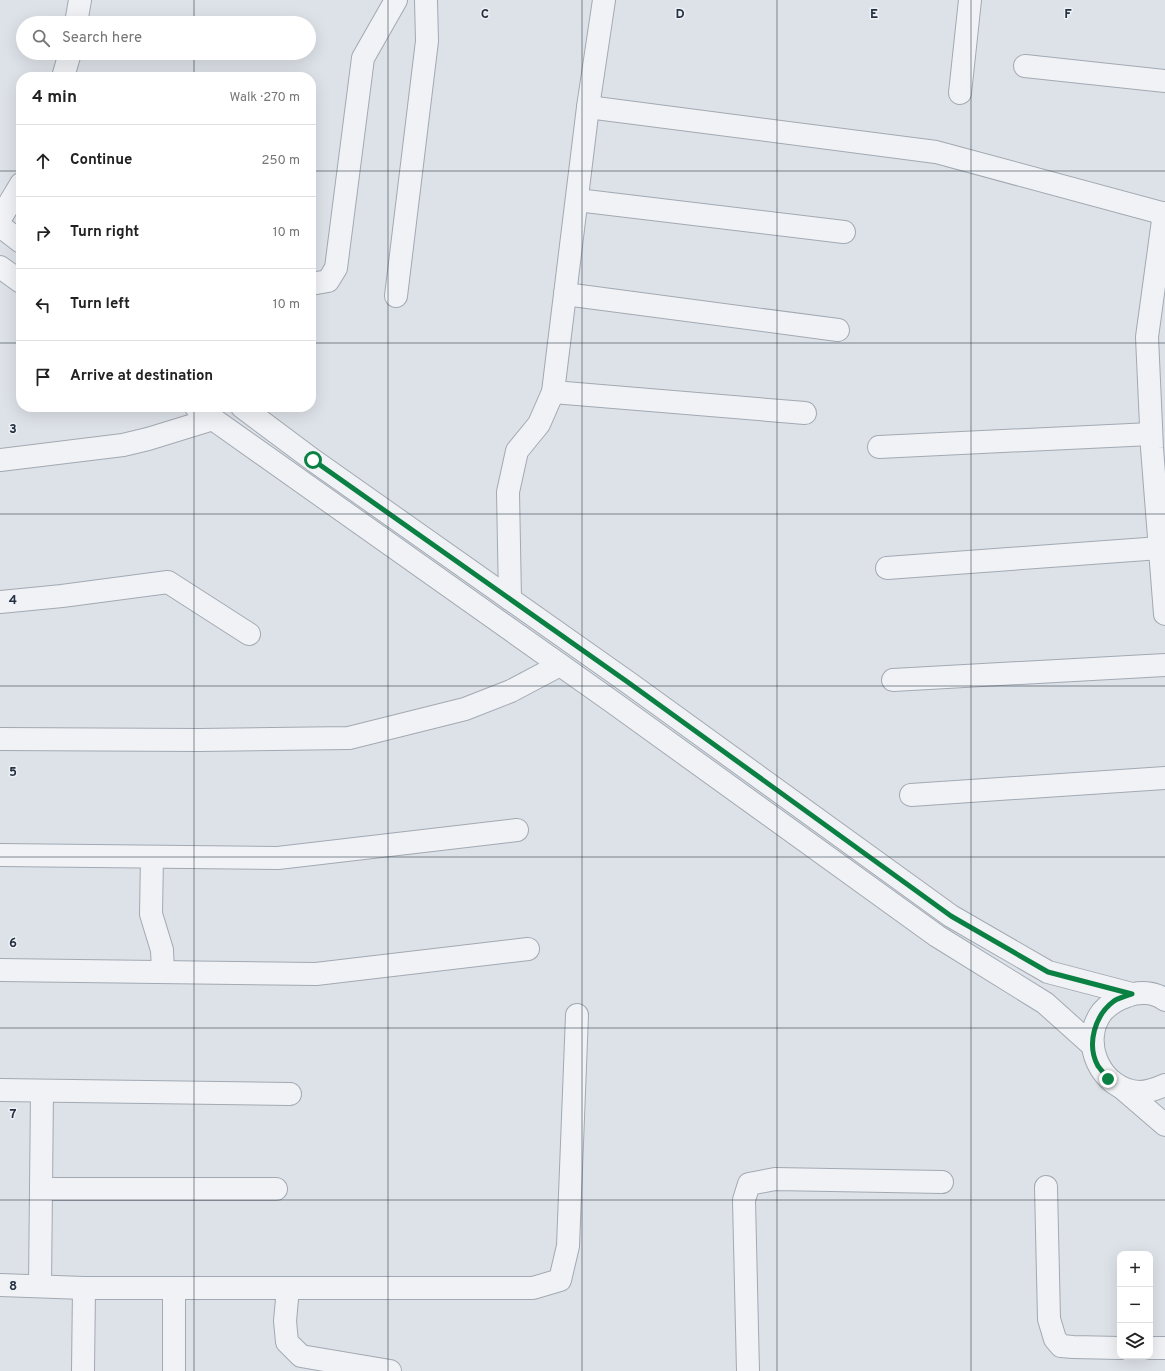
<!DOCTYPE html>
<meta charset="utf-8">
<style>
body{margin:0;font-family:Overpass,sans-serif;background:#f6f6f6;color:#222}
.controls{position:absolute;right:12px;bottom:12px;display:grid;overflow:hidden;border-radius:8px;box-shadow:0 4px 16px #0002}
.controls button{width:36px;height:36px;display:grid;place-items:center;padding:0;border:0;border-bottom:1px solid #e0e0e0;background:#fff;color:#222;font:20px sans-serif}
.stop{position:absolute;width:12px;height:12px;margin:-9px;border:3px solid #0b8043;border-radius:50%;background:#fff}
.stop.end{background:#0b8043;border-color:#fff;box-shadow:0 1px 4px #0008}
.list{margin:0;padding:0;list-style:none}
h2{display:flex;justify-content:space-between;align-items:center;height:52px;margin:0;padding:0 16px;font-size:17px}
h2 small{font-size:13px;font-weight:400;color:#767676}
.list li{display:grid;grid-template-columns:26px 1fr auto;gap:12px;align-items:center;box-sizing:border-box;height:72px;padding:0 16px;border-top:1px solid #e0e0e0}
.list b{display:block;font-size:15px;white-space:nowrap}
.list em{font-size:13px;font-style:normal;color:#767676}
.icon{flex:none;width:22px;height:22px;fill:none;stroke:currentColor;stroke-width:2;stroke-linecap:round;stroke-linejoin:round}
.map{position:relative;flex:none;width:1165px;height:1371px;overflow:hidden}
.search{position:absolute;background:#fff;box-shadow:0 4px 16px #0002;left:16px;top:16px;width:300px;height:44px;display:flex;align-items:center;gap:10px;box-sizing:border-box;padding:0 14px;border-radius:22px;color:#767676;font-size:15px}
.panel{position:absolute;background:#fff;box-shadow:0 4px 16px #0002;left:16px;top:72px;width:300px;height:340px;border-radius:16px}
.map>svg:first-child{display:block}
.lines{fill:none;stroke-linecap:round;stroke-linejoin:round}
.minor-casing{stroke:#a2a9b2;stroke-width:24}
.tertiary-casing{stroke:#a2a9b2;stroke-width:24}
.minor{stroke:#f0f2f6;stroke-width:22}
.tertiary{stroke:#f0f2f6;stroke-width:22}
.route{stroke:#0b8043;stroke-width:5}
.grid{fill:none;stroke:#253040;stroke-width:1;stroke-opacity:0.55}
.grid-label{font-size:13px;text-anchor:middle;font-weight:bold;fill:#253040;stroke:#edf1f6;stroke-width:3;stroke-linejoin:round;paint-order:stroke}
</style>
<div class="map">
<svg width="1165" height="1371" viewBox="0 0 1165 1371">
<rect width="100%" height="100%" fill="#dde2e8"/>
<g class="lines">
<!-- minor casing -->
<g class="minor-casing">
<g id="minor">
<polyline points="76,23 80,0"/>
<polyline points="1025,66 1165,81"/>
<polyline points="63,77 70,53"/>
<polyline points="960,93 970,0"/>
<polyline points="588,107 936,152 1165,214"/>
<polyline points="577,200 844,232"/>
<polyline points="1164,213 1147,337 1152,448 1165,614"/>
<polyline points="0,219 21,184"/>
<polyline points="311,284 328,281 336,268 363,58 396,0"/>
<polyline points="565,294 838,330"/>
<polyline points="396,296 427,41 426,0"/>
<polyline points="553,392 805,413"/>
<polyline points="879,447 1151,434"/>
<polyline points="0,460 123,445 148,439 213,419"/>
<polyline points="887,568 1160,548"/>
<polyline points="510,599 508,492 517,451 539,424 553,392 588,107 604,0"/>
<polyline points="0,602 62,596 168,582 249,634"/>
<polyline points="893,680 1165,665"/>
<polyline points="0,739 199,740 349,738 465,709 511,691 560,665"/>
<polyline points="911,795 1165,778"/>
<polyline points="0,855 278,858 517,830"/>
<polyline points="152,857 151,914 162,950 163,972"/>
<polyline points="0,970 316,974 528,949"/>
<polyline points="0,1090 290,1094"/>
<polyline points="1046,1187 1049,1319 1055,1339 1061,1346 1073,1347 1120,1348"/>
<polyline points="41,1189 276,1189"/>
<polyline points="0,1285 84,1288 533,1288 560,1280 568,1246 577,1015"/>
<polyline points="40,1286 42,1091"/>
<polyline points="174,1288 174,1371"/>
<polyline points="288,1288 285,1321 287,1342 301,1356 390,1371"/>
<polyline points="1150,1348 1165,1348"/>
<polyline points="83,1371 84,1288"/>
<polyline points="748,1371 744,1200 749,1184 775,1179 942,1182"/>
</g>
</g>
<!-- tertiary casing -->
<g class="tertiary-casing">
<g id="tertiary">
<polyline points="0,226 21,242"/>
<polyline points="0,267 21,282"/>
<polyline points="196,407 614,703 937,936 1045,1003 1093,1046"/>
<polyline points="242,407 313,460 629,683 951,916 1048,972 1132,994"/>
<path d="M1165,1000C1155,992 1139,991 1127,996C1118,999 1109,1004 1102,1012C1079,1042 1101,1090 1139,1092C1148,1092 1156,1089 1165,1085"/>
<polyline points="1122,1088 1165,1125"/>
</g>
</g>
<!-- minor -->
<use href="#minor" class="minor"/>
<!-- tertiary -->
<use href="#tertiary" class="tertiary"/>
</g>
<g class="lines">
<!-- route -->
<path class="route" d="M313,460L629,683L951,916L1048,972L1132,994C1126,996 1119,998 1114,1001C1095,1015 1086,1044 1098,1066C1101,1070 1105,1074 1108,1079"/>
</g>
<!-- grid -->
<path class="grid" d="M194,0V23M388,0V1371M582,0V1371M777,0V1371M971,0V1371M194,53V77M0,171H21M311,171H1165M0,343H21M311,343H1165M194,407V1371M0,514H1165M0,686H1165M0,857H1165M0,1028H1165M0,1200H1165"/>
<g class="grid-label">
<text x="485" y="18">C</text>
<text x="680" y="18">D</text>
<text x="874" y="18">E</text>
<text x="1068" y="18">F</text>
<text x="13" y="433">3</text>
<text x="13" y="604">4</text>
<text x="13" y="776">5</text>
<text x="13" y="947">6</text>
<text x="13" y="1118">7</text>
<text x="13" y="1290">8</text>
</g>
</svg>
<div class="controls">
<button>+</button>
<button>−</button>
<button><svg class="icon" aria-label="layers" viewBox="0 0 24 24"><path d="M12 4l9 5-9 5-9-5zM3 14l9 5 9-5"/></svg></button>
</div>
<div class="stop" style="left:313px;top:460px"></div>
<div class="stop end" style="left:1108px;top:1079px"></div>
<div class="search"><svg class="icon" aria-label="search" viewBox="0 0 24 24"><circle cx="10" cy="10" r="6"/><path d="M15 15l6 6"/></svg>Search here</div>
<section class="panel">
<h2>4 min<small>Walk · 270 m</small></h2>
<ul class="list">
<li><svg class="icon" aria-label="ahead" viewBox="0 0 24 24"><path d="M12 20V5M6 11l6-6 6 6"/></svg><div><b>Continue</b></div><em>250 m</em></li>
<li><svg class="icon" aria-label="right" viewBox="0 0 24 24"><path d="M7 20v-9h11M14 6l5 5-5 5"/></svg><div><b>Turn right</b></div><em>10 m</em></li>
<li><svg class="icon" aria-label="left" viewBox="0 0 24 24"><path d="M17 20v-9H6M10 6l-5 5 5 5"/></svg><div><b>Turn left</b></div><em>10 m</em></li>
<li><svg class="icon" aria-label="arrive" viewBox="0 0 24 24"><path d="M6 21V4h12l-3 4 3 4H6"/></svg><div><b>Arrive at destination</b></div></li>
</ul>
</section>
</div>
